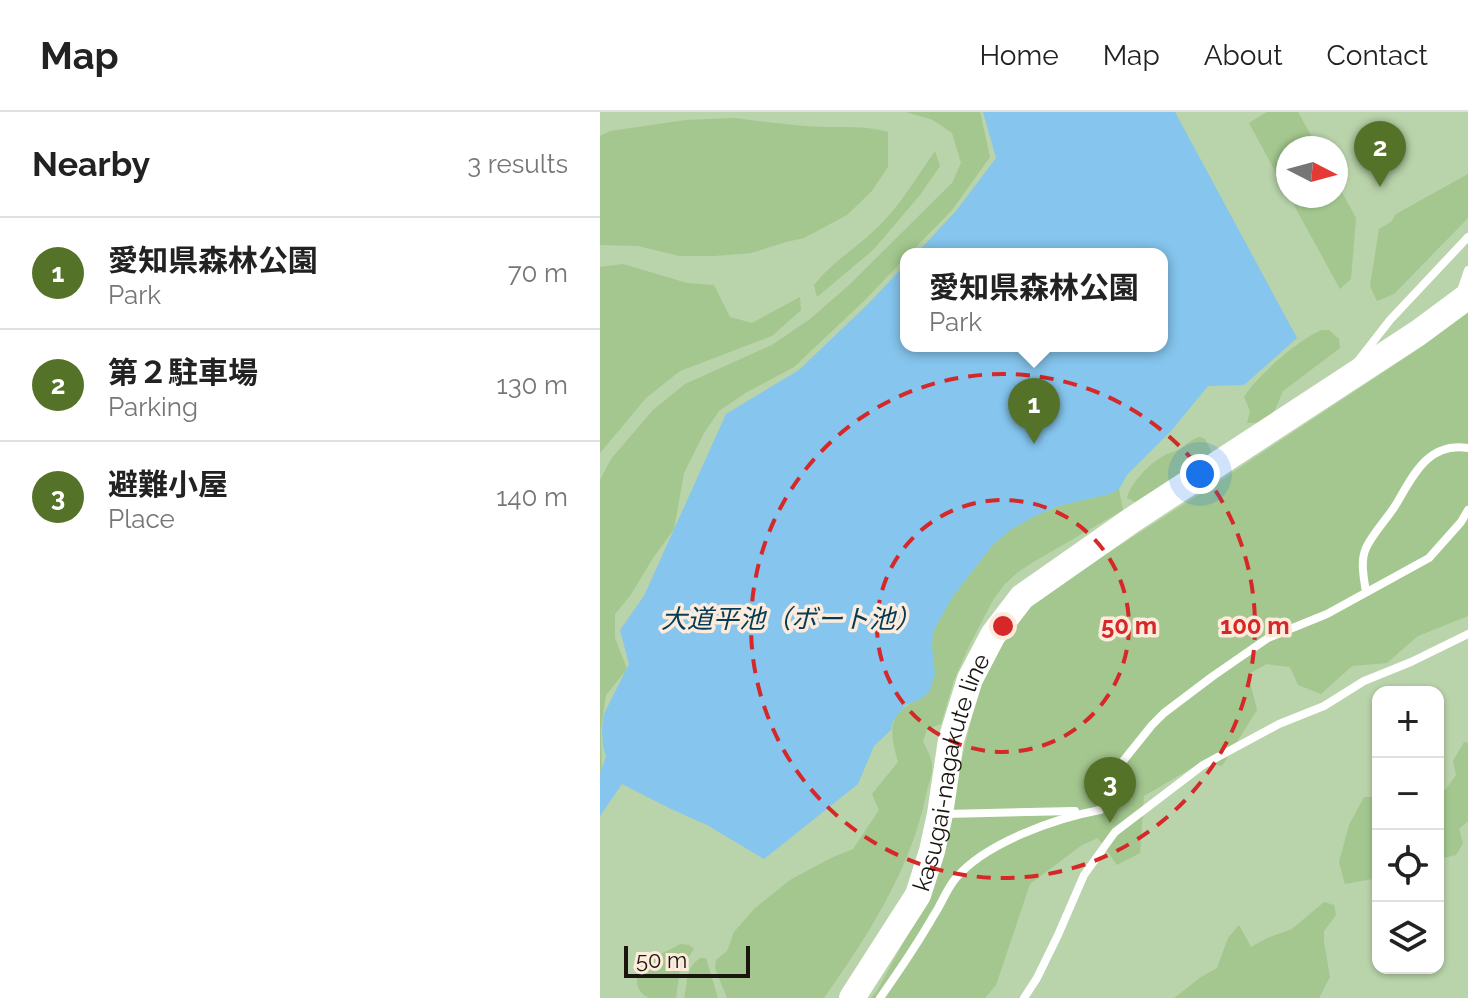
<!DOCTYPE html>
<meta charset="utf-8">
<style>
body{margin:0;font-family:Raleway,"Noto Sans JP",sans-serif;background:#f2f2f2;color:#222}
.controls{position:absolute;right:24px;bottom:24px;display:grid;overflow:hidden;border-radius:16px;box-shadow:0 2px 6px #0004}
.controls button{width:72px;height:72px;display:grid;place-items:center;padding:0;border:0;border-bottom:2px solid #e0e0e0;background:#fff;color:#222;font:40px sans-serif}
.compass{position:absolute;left:676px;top:24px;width:72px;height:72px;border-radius:50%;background:#fff;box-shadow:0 2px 6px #0004;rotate:96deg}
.scale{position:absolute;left:24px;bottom:20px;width:126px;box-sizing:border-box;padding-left:8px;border:4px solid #1b1510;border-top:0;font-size:22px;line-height:28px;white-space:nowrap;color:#1b1510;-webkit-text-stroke:6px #fdebdc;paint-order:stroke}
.you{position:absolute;left:600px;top:362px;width:28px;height:28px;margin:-20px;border:6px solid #fff;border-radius:50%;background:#1a73e8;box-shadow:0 0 0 12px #1a73e833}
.badge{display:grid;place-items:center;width:52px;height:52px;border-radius:50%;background:#547329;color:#fff;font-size:26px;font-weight:700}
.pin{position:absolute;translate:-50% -66px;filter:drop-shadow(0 2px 4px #0008)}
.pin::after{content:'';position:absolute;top:42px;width:28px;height:24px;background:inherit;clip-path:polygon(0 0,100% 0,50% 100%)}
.popup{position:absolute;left:300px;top:136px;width:268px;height:104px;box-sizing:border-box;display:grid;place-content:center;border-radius:16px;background:#fff;filter:drop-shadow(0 2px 6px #0005);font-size:26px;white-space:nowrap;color:#767676}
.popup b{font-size:30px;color:#222}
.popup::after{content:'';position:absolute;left:50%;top:100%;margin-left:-16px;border:16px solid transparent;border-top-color:#fff}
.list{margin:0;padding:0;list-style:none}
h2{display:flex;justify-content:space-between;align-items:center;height:104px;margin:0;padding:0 32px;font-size:34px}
h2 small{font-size:26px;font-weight:400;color:#767676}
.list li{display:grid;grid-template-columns:52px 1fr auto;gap:24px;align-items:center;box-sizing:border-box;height:112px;padding:0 32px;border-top:2px solid #e0e0e0}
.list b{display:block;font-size:30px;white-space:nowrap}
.list p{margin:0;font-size:26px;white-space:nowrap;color:#767676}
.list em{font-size:26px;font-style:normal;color:#767676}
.icon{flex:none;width:44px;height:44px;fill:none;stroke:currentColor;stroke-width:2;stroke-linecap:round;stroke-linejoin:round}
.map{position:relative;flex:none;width:868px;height:886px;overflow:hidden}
header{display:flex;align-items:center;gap:48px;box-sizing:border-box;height:112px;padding:0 40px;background:#fff;border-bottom:2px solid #e0e0e0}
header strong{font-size:38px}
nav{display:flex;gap:44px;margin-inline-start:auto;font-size:28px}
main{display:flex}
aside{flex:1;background:#fff}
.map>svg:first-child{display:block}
.green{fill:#b9d3aa;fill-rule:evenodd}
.forest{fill:#a3c78e}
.water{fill:#85c5ee}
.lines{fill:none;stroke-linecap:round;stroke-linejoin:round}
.lane{stroke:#fff;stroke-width:8}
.primary{stroke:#fff;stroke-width:26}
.ring{fill:none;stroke:#d62828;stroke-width:4;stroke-dasharray:14 10}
.labels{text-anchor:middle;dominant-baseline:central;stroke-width:7;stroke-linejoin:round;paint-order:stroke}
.street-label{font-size:24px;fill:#1b1510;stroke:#fdebdc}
.water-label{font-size:26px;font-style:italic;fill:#043b56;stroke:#fdebdc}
.centre{fill:#d62828;stroke:#fdebdc;stroke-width:4}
.ring-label{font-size:24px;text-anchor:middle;font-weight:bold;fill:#d62828;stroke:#fdebdc;stroke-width:7;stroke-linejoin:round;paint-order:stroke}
</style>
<header>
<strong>Map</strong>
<nav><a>Home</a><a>Map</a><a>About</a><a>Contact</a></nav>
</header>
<main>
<aside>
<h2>Nearby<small>3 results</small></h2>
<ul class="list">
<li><span class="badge">1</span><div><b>愛知県森林公園</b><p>Park</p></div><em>70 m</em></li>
<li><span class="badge">2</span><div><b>第２駐車場</b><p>Parking</p></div><em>130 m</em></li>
<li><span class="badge">3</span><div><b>避難小屋</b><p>Place</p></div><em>140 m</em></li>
</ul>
</aside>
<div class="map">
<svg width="868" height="886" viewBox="0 0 868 886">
<rect width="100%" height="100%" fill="#fdebdc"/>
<!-- green -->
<path class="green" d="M0,0H868V886H0ZM688,36H736V84H688ZM306,142H562V234H306ZM778,580H838V856H778Z"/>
<!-- forest -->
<g class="forest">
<polygon points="306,0 380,0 390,45 352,98 309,142 306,142 306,145 266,187 194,255 147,280 119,299 104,321 84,361 74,417 53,446 30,484 15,502 15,526 27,557 6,583 1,617 2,663 0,674 0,368 11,347 53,298 85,272 172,233 210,207 248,174 352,71 361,51 352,21 333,8"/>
<polygon points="667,0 698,0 718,36 688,36 688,83 649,11"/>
<path d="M135,6C165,10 194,14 225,15C247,15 267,14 288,20V55L271,80L247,103L204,126L186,130L151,141L114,144H79L38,134L0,133V24L10,19L86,8Z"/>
<path d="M335,39L340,54L320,83L273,138L217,185L214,173C232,150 258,135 279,114C301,92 317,65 335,39Z"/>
<polygon points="868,62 868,106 794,182 777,189 770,174 779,117 791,110 796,102"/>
<polygon points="736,69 756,106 751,167 740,177 689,84 736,84"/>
<polygon points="23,152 87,171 114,173 130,205 152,211 200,185 201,198 172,224 80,259 46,286 0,341 0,155"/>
<polygon points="868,201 868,504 818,524 787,551 752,554 721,582 698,573 690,555 667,552 648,562 657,598 622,654 602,650 544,684 540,741 517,753 498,726 482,733 430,772 396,873 385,886 271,886 278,877 331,780 374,595 382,566 394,542 426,494 612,374 820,236"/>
<path d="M722,218H729L739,227L740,236L683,279L675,298L671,302L657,311H647L650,299L644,285C657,264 699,227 722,218Z"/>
<path d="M600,325L605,327L612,341L535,390L527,386C531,370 551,350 565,343C569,341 574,340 578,338C586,334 590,327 600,325Z"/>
<path d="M519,377L523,398L435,449L418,460L404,473L393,488L370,532L354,568L341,612L327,617L323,630C327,637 331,644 332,653C333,662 328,673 326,683C311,757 267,825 224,886H127L115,856L116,848L127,839L134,820L154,797L190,768L231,746L253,737L279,698L272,682L298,650C289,618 287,601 320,587L333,520L353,484L392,434L410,418L435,404L458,394L510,382Z"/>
<polygon points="864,630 868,631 868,709 859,717 863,731 856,743 838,747 838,679 846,677 856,663 853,649"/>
<polygon points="764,685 778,685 778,766 745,772 739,750 749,713"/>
<polygon points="724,790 734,793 736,803 724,819 724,830 730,865 719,886 574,886 601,865 617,856 628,826 639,813 651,835 667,826 692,817"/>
<path d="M80,832L89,833L94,837L80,857L76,886C69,886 57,886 50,886C34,881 33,861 46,851C56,843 69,839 80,832Z"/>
<path d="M101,846H106L118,886H84C88,871 85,854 101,846Z"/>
</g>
<!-- water -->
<polygon class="water" points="383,0 575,0 697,226 644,273 608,274 571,319 527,363 519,377 510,382 458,394 435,404 410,418 392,434 353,484 333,520 332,534 335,561 330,579 321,587 306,593 299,601 293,609 291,618 274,634 258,672 164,747 107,713 69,696 22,672 0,704 0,661 6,645 3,634 2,617 4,602 29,552 20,518 44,484 126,302 199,258 268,192 306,152 306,234 562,234 562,142 316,142 356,99 396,46"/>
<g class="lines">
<!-- lane -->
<g class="lane">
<polyline points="860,182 868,158"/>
<polyline points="758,249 790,208 868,125"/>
<path d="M766,480C764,467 760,449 766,436C773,421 786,408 795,394C812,366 827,329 868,336"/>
<polyline points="500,698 507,669 552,613 564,601 613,564 668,526 727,502 829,446 861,410 868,398"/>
<polyline points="345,702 475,699"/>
<path d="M280,886C299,859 318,831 334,803C342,791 347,776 356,766C385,731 456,706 500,698"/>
<polyline points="424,886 437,866 458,823 484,763 515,720 603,653 679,612 724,594 764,569 811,550 868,522"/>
</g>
<!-- primary -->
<path class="primary" id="s1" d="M252,886L318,783L332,739L340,702L351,628L370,567L393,523L422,485L532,408L818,221L868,184"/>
</g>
<!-- distance rings -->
<g class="ring">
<circle cx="403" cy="514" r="126"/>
<circle cx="403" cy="514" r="252"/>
</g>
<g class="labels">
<!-- street labels -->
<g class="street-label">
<text stroke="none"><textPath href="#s1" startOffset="250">kasugai-nagakute line</textPath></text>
</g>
<!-- water labels -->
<g class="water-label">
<text x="191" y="507">大道平池（ボート池）</text>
</g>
</g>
<circle cx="403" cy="514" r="12" class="centre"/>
<g class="ring-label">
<text x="529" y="522">50 m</text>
<text x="655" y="522">100 m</text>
</g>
</svg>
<div class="controls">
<button>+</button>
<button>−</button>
<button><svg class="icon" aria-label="locate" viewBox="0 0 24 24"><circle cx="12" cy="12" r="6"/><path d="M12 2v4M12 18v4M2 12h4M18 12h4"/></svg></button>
<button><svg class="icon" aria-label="layers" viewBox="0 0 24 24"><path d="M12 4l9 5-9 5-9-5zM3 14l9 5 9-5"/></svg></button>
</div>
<svg class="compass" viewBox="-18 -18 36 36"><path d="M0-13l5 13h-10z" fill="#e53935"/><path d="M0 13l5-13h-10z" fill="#767676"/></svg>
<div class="scale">50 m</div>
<div class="you"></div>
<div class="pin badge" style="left:434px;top:332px">1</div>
<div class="popup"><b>愛知県森林公園</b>Park</div>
<div class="pin badge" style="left:780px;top:75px">2</div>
<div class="pin badge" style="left:510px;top:711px">3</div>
</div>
</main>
